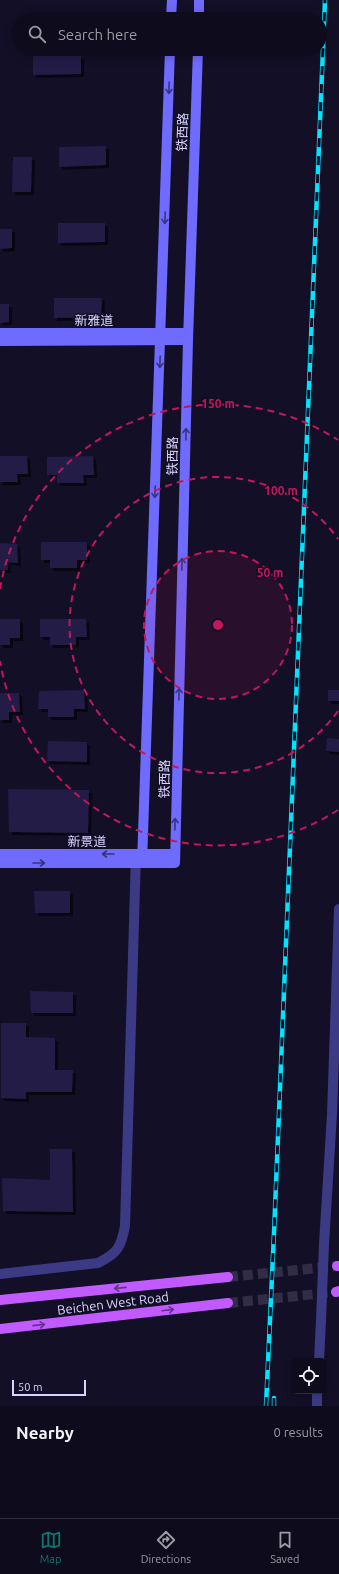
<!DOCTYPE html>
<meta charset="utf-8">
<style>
body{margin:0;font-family:Ubuntu,"Noto Sans SC",sans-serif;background:#1c1929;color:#f1f3f6}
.controls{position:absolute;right:12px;bottom:12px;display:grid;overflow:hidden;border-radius:6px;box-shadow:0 2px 10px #0003}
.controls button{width:36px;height:36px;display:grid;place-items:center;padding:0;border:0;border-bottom:1px solid #2e2b3b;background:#0e0b1c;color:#f1f3f6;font:20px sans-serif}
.scale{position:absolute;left:12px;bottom:10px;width:74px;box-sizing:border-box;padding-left:4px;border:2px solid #d9d4ff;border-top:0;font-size:11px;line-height:14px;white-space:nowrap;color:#d9d4ff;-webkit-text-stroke:3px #130f26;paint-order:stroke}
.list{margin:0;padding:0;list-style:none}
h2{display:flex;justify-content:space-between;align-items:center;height:52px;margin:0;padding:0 16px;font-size:17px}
h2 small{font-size:13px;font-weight:400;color:#9b9ba3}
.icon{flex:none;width:22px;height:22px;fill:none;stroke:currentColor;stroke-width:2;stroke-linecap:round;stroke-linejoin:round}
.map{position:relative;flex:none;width:339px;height:1406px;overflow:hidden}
.search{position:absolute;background:#0e0b1c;box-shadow:0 2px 10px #0003;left:12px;right:12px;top:12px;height:44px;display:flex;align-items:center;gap:10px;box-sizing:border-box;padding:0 14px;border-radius:22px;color:#9b9ba3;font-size:15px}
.sheet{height:112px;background:#0e0b1c}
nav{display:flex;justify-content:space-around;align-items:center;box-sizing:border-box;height:56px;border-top:1px solid #2e2b3b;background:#0e0b1c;font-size:11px;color:#9b9ba3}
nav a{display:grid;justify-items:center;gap:2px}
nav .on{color:#0f766e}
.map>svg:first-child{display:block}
.building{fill:#241b47;filter:url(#shadow)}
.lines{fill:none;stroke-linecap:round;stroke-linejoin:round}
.primary-tunnel{stroke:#312d47;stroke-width:10;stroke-dasharray:10 5;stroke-linecap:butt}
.street{stroke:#3d3a85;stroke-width:10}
.secondary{stroke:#6f6bff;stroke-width:10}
.primary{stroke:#c25bff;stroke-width:10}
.rail-casing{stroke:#00e5ff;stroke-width:4.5}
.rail{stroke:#130f26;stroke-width:3;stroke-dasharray:9;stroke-linecap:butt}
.street-bridge{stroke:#3d3a85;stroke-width:10}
.oneway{stroke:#38347d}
.oneway2{stroke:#623188}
.ring{fill:none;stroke:#c2185b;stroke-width:2;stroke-dasharray:7 5}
.labels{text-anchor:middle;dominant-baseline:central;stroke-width:3;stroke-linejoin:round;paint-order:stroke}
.street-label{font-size:13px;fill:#d9d4ff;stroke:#130f26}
.centre{fill:#c2185b;stroke:#130f26;stroke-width:2}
.ring-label{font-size:12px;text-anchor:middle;font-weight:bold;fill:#c2185b;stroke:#130f26;stroke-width:3;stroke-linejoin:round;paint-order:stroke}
</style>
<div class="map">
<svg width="339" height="1406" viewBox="0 0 339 1406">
<defs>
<filter id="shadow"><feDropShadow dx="3" dy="3" stdDeviation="0" flood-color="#0009"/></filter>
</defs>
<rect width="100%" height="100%" fill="#130f26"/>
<!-- building -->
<g class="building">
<polygon points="33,55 81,55 81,74 33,75"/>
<polygon points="106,146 106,165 59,167 59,147"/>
<polygon points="13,157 32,157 31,192 12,192"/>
<polygon points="58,223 105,223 105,242 58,243"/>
<polygon points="0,229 12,229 12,248 0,249"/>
<polygon points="54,298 102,298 101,317 54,318"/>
<polygon points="0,304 9,304 9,322 0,323"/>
<polygon points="0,456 27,456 28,474 17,474 18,482 0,482"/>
<polygon points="93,456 94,475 83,475 84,483 57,483 57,475 47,475 47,457"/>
<polygon points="41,542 87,542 87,560 77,560 77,568 50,568 50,560 41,560"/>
<polygon points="0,543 17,544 18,563 7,562 8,570 0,570"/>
<polygon points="0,619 20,619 20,638 10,638 10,645 0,645"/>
<polygon points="40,619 86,619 87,637 76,637 76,645 50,645 50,637 40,637"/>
<polygon points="84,690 85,709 74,709 74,717 48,717 48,709 38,709 39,691"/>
<rect x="328" y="690" width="11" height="11"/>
<polygon points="0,693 19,693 20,712 9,712 9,720 0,720"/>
<polygon points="327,738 339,739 339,752 326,751"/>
<polygon points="48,741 87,742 87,762 47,761"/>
<polygon points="8,789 89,790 88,833 9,832"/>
<polygon points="34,891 70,891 70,913 35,913"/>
<polygon points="30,991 73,992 73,1013 31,1013"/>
<polygon points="1,1023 26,1023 26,1037 55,1038 55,1070 73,1070 72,1092 26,1092 26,1099 1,1098"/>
<polygon points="50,1149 72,1149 73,1212 3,1211 2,1178 50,1180"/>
</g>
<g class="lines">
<!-- primary-tunnel -->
<g class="primary-tunnel">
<polyline points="228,1277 337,1266"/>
<polyline points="228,1303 336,1292"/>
</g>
<!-- street -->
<g class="street">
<polyline points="324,1244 332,1114 339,909"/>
<path d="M0,1274L98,1263C118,1253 121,1247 125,1226L136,854"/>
<polyline points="319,1361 321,1320"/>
<polyline points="317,1406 317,1391"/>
</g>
<!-- secondary -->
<g class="secondary">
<polyline points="171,19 172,0"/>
<polyline points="199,19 199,0"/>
<polyline points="0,333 188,333"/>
<polyline points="0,341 188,340"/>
<polyline points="0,854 175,854"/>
<polyline points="0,863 175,863 188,340 198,49"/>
<polyline points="142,863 170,49"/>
</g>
<!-- primary -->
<g class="primary">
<polyline points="337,1266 339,1266"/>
<polyline points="336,1292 339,1291"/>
<polyline points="0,1300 228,1277"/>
<polyline points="0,1329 228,1303"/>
</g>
<!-- rail casing -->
<g class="rail-casing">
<g id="rail">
<polyline points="266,1406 274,1233 325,0"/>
<polyline points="274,1406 274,1398"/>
</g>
</g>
<!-- rail -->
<use href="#rail" class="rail"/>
<!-- street-bridge -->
<polyline class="street-bridge" points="321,1320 324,1244"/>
</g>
<!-- one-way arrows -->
<defs><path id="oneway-shaft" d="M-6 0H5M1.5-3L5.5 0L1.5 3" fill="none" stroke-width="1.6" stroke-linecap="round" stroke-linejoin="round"/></defs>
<g class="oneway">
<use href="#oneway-shaft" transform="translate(169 88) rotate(92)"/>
<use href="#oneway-shaft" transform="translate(165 218) rotate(92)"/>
<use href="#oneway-shaft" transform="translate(160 362) rotate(92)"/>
<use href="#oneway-shaft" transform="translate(186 434) rotate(-89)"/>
<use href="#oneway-shaft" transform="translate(155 492) rotate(92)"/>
<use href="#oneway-shaft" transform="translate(182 564) rotate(-89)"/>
<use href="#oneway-shaft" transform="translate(179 694) rotate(-89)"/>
<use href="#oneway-shaft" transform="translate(175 824) rotate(-89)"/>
<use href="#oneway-shaft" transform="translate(108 854) rotate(-180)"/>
<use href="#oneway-shaft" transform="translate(39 863)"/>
</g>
<g class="oneway2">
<use href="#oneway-shaft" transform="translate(120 1288) rotate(174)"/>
<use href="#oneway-shaft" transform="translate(168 1310) rotate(-7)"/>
<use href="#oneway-shaft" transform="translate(39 1325) rotate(-6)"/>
</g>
<!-- distance rings -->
<circle cx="218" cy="625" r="74" fill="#c2185b" fill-opacity=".12"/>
<g class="ring">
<circle cx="218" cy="625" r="74"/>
<path d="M338 711A148 148 0 1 1 338 539"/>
<path d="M338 810A221 221 0 0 1 0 661M0 589A221 221 0 0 1 338 440"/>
</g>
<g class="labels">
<!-- street labels -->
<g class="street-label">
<text transform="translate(182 132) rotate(-88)">铁西路</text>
<text x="94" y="320">新雅道</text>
<text transform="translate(172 456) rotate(-89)">铁西路</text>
<text transform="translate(164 779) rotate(-89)">铁西路</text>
<text x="87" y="841">新景道</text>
<text transform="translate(113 1303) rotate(-7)">Beichen West Road</text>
</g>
</g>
<circle cx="218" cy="625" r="6" class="centre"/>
<g class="ring-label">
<text x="218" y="408">150 m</text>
<text x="281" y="495">100 m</text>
<text x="270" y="577">50 m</text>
</g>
</svg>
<div class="controls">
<button><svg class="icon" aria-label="locate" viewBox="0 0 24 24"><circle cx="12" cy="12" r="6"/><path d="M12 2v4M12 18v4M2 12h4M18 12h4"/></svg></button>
</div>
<div class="scale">50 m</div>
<div class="search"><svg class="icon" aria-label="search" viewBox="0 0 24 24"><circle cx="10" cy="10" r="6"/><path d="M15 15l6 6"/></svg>Search here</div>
</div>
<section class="sheet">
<h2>Nearby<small>0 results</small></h2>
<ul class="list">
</ul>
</section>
<nav>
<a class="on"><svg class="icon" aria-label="map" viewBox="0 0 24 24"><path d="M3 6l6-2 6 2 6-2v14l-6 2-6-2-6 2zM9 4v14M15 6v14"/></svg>Map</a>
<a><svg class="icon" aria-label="directions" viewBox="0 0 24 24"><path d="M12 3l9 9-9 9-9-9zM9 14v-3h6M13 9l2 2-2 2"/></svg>Directions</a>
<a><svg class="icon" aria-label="saved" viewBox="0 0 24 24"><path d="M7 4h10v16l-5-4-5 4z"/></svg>Saved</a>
</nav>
